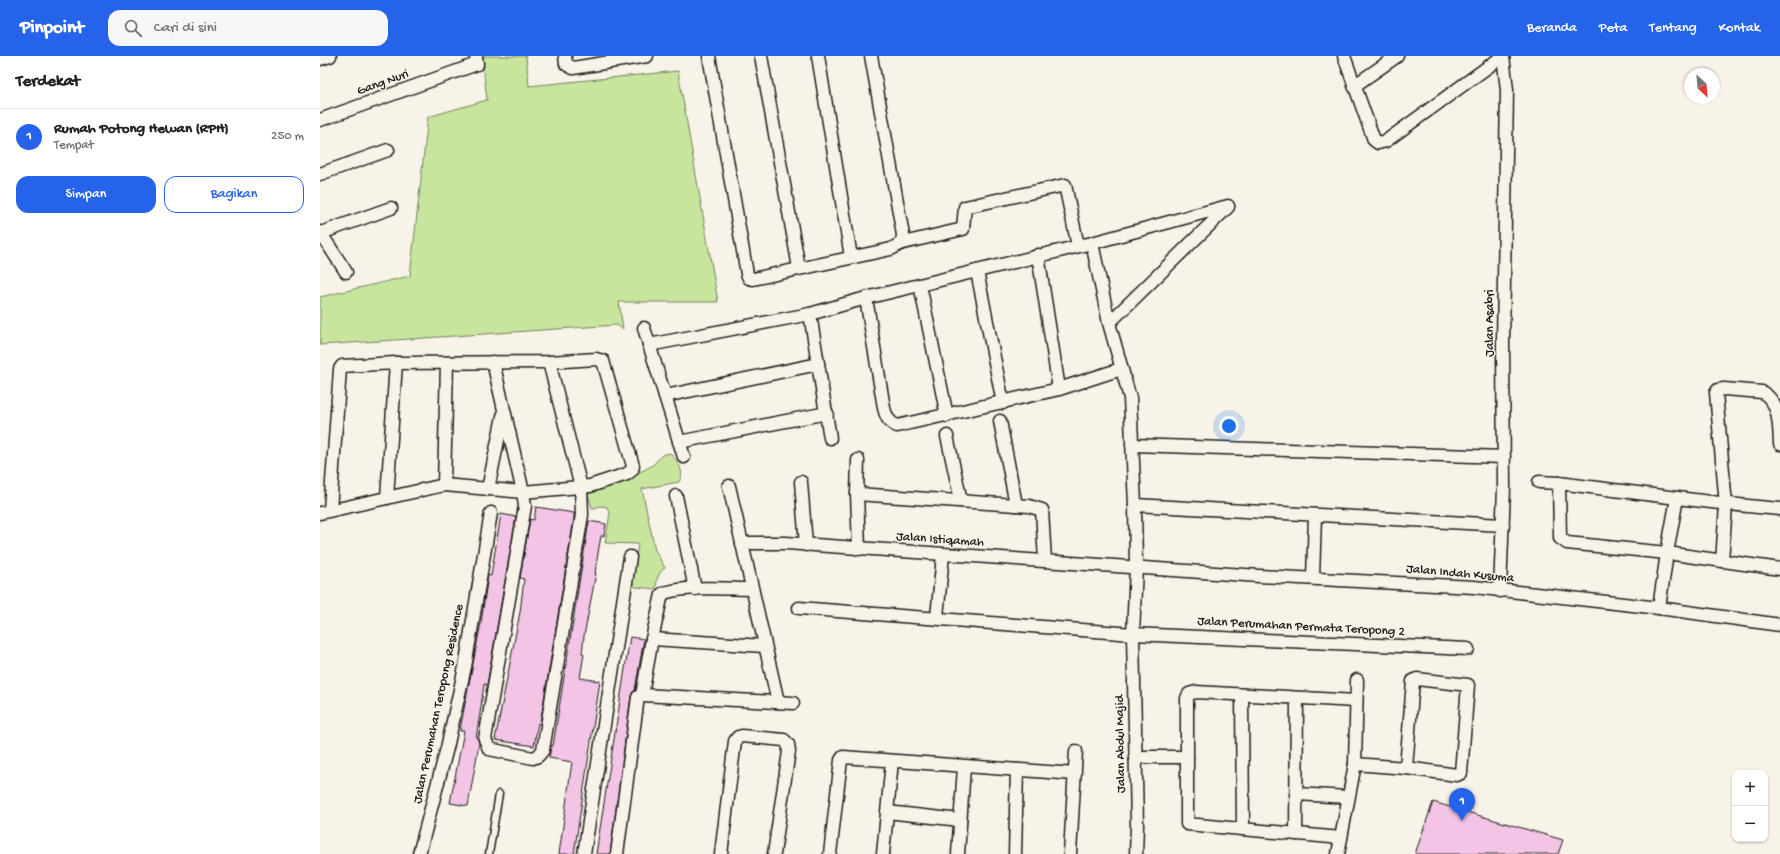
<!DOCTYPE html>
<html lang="id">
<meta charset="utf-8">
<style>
body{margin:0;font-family:"Gochi Hand",sans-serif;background:#f6f6f6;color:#222}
.controls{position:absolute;right:12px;bottom:12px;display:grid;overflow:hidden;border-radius:8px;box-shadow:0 1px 3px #0004}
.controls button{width:36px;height:36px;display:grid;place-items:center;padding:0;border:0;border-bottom:1px solid #e0e0e0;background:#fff;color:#222;font:20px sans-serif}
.compass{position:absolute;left:1364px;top:12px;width:36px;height:36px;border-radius:50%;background:#fff;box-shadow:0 1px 3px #0004;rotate:154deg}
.you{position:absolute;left:909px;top:370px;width:14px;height:14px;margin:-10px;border:3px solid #fff;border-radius:50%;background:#1a73e8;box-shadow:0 0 0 6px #1a73e833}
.badge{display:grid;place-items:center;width:26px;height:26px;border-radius:50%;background:#2563eb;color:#fff;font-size:13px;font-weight:700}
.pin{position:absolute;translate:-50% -33px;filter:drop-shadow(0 1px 2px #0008)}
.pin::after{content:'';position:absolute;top:21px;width:14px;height:12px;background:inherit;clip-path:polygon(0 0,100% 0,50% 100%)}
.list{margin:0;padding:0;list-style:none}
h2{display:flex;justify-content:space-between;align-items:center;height:52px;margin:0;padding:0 16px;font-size:17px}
h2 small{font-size:13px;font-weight:400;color:#767676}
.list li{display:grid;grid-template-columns:26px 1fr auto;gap:12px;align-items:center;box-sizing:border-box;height:56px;padding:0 16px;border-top:1px solid #e0e0e0}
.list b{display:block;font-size:15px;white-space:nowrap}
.list p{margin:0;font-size:13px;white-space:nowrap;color:#767676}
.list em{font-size:13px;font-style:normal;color:#767676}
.actions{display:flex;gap:8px;padding:12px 16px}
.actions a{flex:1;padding:9px 0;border:1px solid #2563eb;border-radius:12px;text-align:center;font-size:14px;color:#2563eb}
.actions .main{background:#2563eb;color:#fff}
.icon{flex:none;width:22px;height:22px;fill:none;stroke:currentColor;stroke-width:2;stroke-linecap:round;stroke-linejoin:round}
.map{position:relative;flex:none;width:1460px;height:798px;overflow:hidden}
header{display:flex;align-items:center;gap:24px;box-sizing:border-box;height:56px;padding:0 20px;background:#2563eb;color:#fff}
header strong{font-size:19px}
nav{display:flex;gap:22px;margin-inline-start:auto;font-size:14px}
.search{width:280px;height:36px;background:#f6f6f6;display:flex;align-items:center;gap:10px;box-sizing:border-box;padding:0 14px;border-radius:12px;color:#767676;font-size:15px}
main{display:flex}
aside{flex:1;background:#fff}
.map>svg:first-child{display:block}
.green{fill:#c8e59d;stroke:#72805c}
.building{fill:#f3c4e6;stroke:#1c1c1c}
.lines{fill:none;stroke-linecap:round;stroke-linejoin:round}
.service-casing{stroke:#1c1c1c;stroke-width:9}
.minor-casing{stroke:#1c1c1c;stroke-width:15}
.service{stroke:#f7f3e8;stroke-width:6}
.minor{stroke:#f7f3e8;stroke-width:12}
.labels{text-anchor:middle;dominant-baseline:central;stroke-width:3;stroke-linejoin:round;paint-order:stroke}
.street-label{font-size:13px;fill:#1c1c1c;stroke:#f7f3e8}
</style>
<header>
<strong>Pinpoint</strong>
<div class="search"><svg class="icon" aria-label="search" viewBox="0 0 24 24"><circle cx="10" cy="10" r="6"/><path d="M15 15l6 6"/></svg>Cari di sini</div>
<nav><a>Beranda</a><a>Peta</a><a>Tentang</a><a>Kontak</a></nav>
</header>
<main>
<aside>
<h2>Terdekat<small></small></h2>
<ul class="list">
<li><span class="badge">1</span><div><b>Rumah Potong Hewan (RPH)</b><p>Tempat</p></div><em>250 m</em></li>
</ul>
<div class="actions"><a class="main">Simpan</a><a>Bagikan</a></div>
</aside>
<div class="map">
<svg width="1460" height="798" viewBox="0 0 1460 798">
<rect width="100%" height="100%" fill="#f7f3e8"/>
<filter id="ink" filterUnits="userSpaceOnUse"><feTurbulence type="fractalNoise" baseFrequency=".025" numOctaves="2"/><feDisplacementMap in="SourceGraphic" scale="8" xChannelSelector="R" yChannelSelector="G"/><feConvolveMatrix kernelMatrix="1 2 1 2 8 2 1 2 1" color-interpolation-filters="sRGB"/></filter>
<g filter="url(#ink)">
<!-- green -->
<g class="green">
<polygon points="162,0 206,0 209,30 358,15 398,246 299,246 303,273 297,269 0,289 0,241 90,220 108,61 167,44"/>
<path d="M350,397C357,404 366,416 359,426L322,433L335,494L345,512C337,518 337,523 336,533L315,531L312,528L318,488L285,487L290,457L287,451L280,450L274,452H272L267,435L324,414L333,409L342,399Z"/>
</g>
<!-- building -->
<g class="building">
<polygon points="216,451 254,457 254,463 220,668 218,667 214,690 175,684 200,556 204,523 200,522 210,463 214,464"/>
<polygon points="181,458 196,461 167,629 164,628 161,651 156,682 158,682 159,688 148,750 130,747 144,675 140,675 142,663 161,567 168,519 171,520"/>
<polygon points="269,465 286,468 284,480 281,480 278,497 275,517 276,517 264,580 262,597 264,598 260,622 280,625 254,798 239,798 252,706 229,702 231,690 233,690"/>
<polygon points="310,581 324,583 315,634 311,640 290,798 276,798"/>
<polygon points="1113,746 1243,784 1238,798 1095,798"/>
</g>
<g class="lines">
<!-- service casing -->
<g class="service-casing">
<polyline id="service" points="169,798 179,738"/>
</g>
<!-- minor casing -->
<g class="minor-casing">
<g id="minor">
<polyline points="245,0 246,8 253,12 327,0"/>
<polyline points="389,0 427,218 429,222 433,223 571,193 582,187 583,179 551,0"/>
<polyline points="441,0 479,212"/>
<polyline points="498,0 531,201"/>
<polyline points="1024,0 1054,84 1058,87 1066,85 1183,0"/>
<polyline points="0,3 10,0"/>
<polyline points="1034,30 1077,0"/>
<polyline points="0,64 157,8 156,0"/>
<polyline points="0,118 68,94"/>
<polyline points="0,176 26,216"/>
<polyline points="1,177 71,152"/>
<polyline points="772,187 789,267 810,342 815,449 816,511 813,578 817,769 816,798"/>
<polyline points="579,188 643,173 645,151 745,129 758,190"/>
<polyline points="718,199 739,333"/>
<polyline points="657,215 683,347"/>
<polyline points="600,229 627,360"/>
<path d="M546,242L564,352C566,360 568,366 577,370L739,333L801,313"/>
<polyline points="490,258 510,382"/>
<polyline points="789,267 908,151"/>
<polyline points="324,272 364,401"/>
<polyline points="329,289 490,258 546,242 772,187 908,150"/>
<polyline points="173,306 203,436 205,450 165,683 169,693 213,702 218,700 223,694 262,459 261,431 229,306"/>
<polyline points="345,340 498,308"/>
<polyline points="680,365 696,449"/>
<polyline points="627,380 641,445"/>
<polyline points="359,386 507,357"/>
<polyline points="812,389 1184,401"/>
<polyline points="481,426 486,489"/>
<polyline points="1219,426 1239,427"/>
<polyline points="124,429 127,307"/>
<polyline points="409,430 458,646"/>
<polyline points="168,433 183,360"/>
<polyline points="537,438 538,404"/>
<polyline points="356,440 375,533"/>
<polyline points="67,442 76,307"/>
<path d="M1357,442L1347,497L1247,487L1240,482L1239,427C1313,436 1386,447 1460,453"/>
<polyline points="815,449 1183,469"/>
<polyline points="0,457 124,429 203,436 270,430 307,418 312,414 313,410 283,305 276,303 229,306 76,307 22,310 20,313 10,454"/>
<polyline points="422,487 466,487 939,520 1154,531 1339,552 1460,569"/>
<polyline points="539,493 537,438 709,450 722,454 725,505"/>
<path d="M1402,505L1406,449L1396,337L1398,334L1404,333L1442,336C1460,346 1459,369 1460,388"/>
<polyline points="993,522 995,459"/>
<polyline points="1180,535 1184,432 1183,288 1187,34 1183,0"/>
<polyline points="479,552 813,578 1148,593"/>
<polyline points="1339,552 1347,497 1460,513"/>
<polyline points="617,561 623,499"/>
<polyline points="332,583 444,590"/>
<polyline points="322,639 473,647"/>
<polyline points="922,639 923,773"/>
<polyline points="815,701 867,701"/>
<polyline points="1035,708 1086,712 1137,719 1141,717 1148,629 1097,623 1093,625 1086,712"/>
<polyline points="976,738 1028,741"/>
<polyline points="567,756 640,764"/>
<polyline points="976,778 977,642"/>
<polyline points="1021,782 867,768 867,642 869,638 876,636 1036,645"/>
<polyline points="99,798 127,692 145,611 171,457"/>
<polyline points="264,798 310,501"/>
<path d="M297,798L318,641L322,639L332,583L342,538C362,529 409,533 432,533"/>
<polyline points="401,798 415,685 418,681 422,680 464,684 468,688 469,695 454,798"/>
<polyline points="510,798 521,704 523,701 755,718"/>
<polyline points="563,798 572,705"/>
<polyline points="638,798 644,711"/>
<polyline points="695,798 697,714"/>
<polyline points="750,798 756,695"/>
<polyline points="1018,798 1035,708 1037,624"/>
</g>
</g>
<!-- service -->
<use href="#service" class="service"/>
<!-- minor -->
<use href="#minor" class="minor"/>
</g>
</g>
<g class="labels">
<!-- street labels -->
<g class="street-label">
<text transform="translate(63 27) rotate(-20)">Gang Nuri</text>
<text transform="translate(1170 267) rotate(-90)">Jalan Asabri</text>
<text transform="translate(620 484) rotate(4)">Jalan Istiqamah</text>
<text transform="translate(1140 518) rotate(5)">Jalan Indah Kusuma</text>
<text transform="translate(981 571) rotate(3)">Jalan Perumahan Permata Teropong 2</text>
<text transform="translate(119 648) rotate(-78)">Jalan Perumahan Teropong Residence</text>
<text transform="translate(801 688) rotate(-91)">Jalan Abdul Majid</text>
</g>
</g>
</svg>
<div class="controls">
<button>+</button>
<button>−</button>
</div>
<svg class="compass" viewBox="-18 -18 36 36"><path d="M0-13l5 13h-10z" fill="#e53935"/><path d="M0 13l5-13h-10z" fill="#767676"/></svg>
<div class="you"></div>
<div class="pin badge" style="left:1142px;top:765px">1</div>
</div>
</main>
